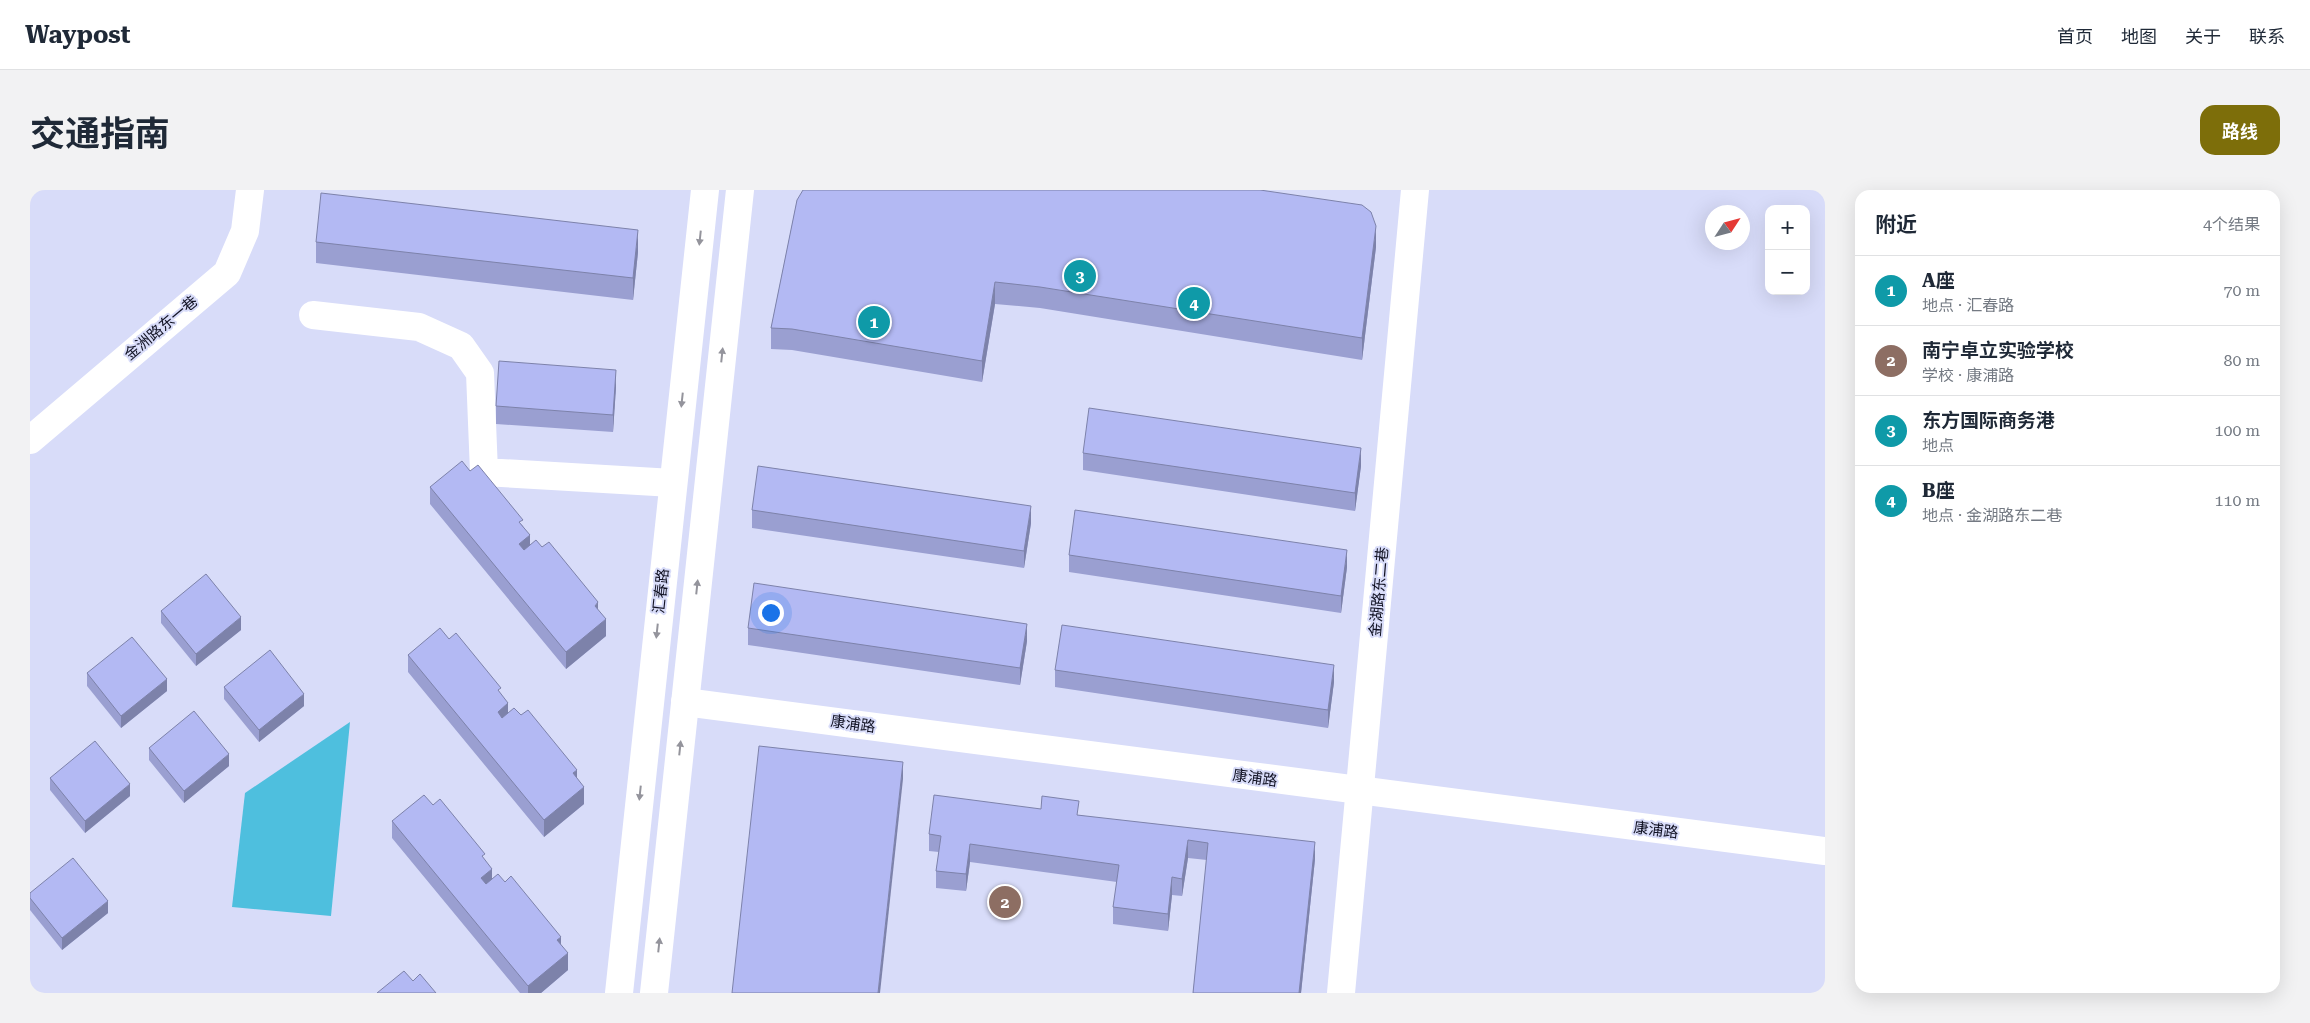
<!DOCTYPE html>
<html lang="zh">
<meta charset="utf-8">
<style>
body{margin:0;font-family:"Roboto Serif","Noto Sans SC",serif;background:#f2f2f3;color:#1f2937}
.controls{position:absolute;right:15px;top:15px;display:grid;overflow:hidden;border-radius:10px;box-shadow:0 5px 20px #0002}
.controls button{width:45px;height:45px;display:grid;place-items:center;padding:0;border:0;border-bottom:1px solid #e0e1e3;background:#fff;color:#1f2937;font:25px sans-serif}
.compass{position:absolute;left:1675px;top:15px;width:45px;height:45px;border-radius:50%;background:#fff;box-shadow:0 5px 20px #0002;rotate:54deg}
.you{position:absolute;left:740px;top:422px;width:18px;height:18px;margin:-12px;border:4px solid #fff;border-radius:50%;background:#1a73e8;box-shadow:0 0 0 8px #1a73e833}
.badge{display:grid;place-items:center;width:32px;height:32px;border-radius:50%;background:#7d6e0a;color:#fff;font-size:16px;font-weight:700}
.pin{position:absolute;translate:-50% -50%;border:2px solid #fff;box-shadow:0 1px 5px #0006}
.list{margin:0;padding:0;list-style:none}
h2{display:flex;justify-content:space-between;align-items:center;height:65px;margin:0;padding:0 20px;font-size:21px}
h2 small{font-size:16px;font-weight:400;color:#747a83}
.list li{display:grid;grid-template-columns:32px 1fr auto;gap:15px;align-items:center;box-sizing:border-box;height:70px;padding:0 20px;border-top:1px solid #e0e1e3}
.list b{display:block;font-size:19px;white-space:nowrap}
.list p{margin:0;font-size:16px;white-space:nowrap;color:#747a83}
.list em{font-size:16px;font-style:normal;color:#747a83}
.map{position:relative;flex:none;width:1795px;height:803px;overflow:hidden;border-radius:15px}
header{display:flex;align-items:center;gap:30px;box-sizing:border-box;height:70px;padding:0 25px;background:#fff;border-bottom:1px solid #e0e1e3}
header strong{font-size:24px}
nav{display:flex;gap:28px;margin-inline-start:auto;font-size:18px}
.intro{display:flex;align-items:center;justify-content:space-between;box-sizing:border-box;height:120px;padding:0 30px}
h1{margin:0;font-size:35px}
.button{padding:12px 22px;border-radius:15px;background:#7d6e0a;color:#fff;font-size:18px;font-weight:700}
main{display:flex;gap:30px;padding:0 30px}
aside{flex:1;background:#fff;border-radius:15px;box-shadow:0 5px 20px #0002}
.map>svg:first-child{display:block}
.water{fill:#4ebfde}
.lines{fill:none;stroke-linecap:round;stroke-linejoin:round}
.street{stroke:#fff;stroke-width:28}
.secondary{stroke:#fff;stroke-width:28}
.wall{fill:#9a9fd1}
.shaded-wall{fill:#7d82aa}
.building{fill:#b3b9f3;stroke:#7d82aa}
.oneway{fill:#94949c}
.labels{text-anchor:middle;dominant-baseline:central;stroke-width:4;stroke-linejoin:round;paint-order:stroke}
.street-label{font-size:15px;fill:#111223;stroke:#d8dcf9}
</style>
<header>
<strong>Waypost</strong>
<nav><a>首页</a><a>地图</a><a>关于</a><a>联系</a></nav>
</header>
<div class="intro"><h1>交通指南</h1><a class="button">路线</a></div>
<main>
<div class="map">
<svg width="1795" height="803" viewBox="0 0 1795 803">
<rect width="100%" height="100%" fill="#d8dcf9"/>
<!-- water -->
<polygon class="water" points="320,532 301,726 202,717 215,603"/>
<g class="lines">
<!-- street -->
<g class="street">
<polyline points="283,125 389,137 431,156 450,183 454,282 643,293"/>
<polyline points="0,250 197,83 215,41 220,0"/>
<polyline points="655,512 1795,661"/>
<polyline points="1311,803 1385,0"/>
</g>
<!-- secondary -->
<g class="secondary">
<polyline points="589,803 675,0"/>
<polyline points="624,803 710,0"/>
</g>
</g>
<!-- wall -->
<g class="wall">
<polygon points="767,10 1346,57 1332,170 1010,118 965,114 952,192 762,160 741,159 741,138"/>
<polygon points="286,52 608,62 603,110 286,73"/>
<polygon points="586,197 583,242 466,234 466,216"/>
<polygon points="1053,263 1331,276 1325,321 1053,280"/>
<polygon points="440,281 493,336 500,355 512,357 568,420 576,446 536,479 400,314 400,297"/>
<polygon points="722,320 1001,333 994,378 722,338"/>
<polygon points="1039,365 1317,377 1311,423 1039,382"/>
<polygon points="131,421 211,440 166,476 131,433"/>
<polygon points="718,438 997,451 990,495 718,455"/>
<polygon points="419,449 471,504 478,523 491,525 547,588 554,614 514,647 378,482 378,465"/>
<polygon points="1025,480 1304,492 1298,538 1025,497"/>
<polygon points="57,483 137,501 91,538 57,496"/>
<polygon points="194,497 274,516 229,552 194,509"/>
<polygon points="119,558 199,576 154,613 119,570"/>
<polygon points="20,588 100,606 55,643 20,600"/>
<polygon points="403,615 455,671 462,689 475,692 531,755 538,780 511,803 490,803 362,648 362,631"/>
<polygon points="1049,625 1285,669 1271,803 1163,803 1177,670 1158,668 1152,706 1142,705 1138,741 1083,734 1083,717 1087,692 940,672 936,701 906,698 906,681 909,662 899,661 899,644"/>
<polygon points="0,703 78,723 32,760 0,720"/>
</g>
<!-- shaded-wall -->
<g class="shaded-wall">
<polygon points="1346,36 1346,57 1332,170 1332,148"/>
<polygon points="608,40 608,62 603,110 603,88"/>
<polygon points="965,92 965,114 952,192 952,171"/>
<polygon points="586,180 586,197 583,242 583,225"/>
<polygon points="1331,258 1331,276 1325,321 1325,303"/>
<polygon points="1001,316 1001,333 994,378 994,361"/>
<polygon points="500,345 500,362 489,371 489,354"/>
<polygon points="1317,360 1317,377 1311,423 1311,406"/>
<polygon points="568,412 568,429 565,416"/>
<polygon points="211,427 211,440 166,476 166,464"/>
<polygon points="576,429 576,446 536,479 536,462"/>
<polygon points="997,434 997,451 990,495 990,478"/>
<polygon points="1304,475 1304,492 1298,538 1298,520"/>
<polygon points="137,489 137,501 91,538 91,526"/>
<polygon points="274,504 274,516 229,552 229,540"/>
<polygon points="478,513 478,530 468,539 468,522"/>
<polygon points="199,564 199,576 154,613 154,601"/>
<polygon points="873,572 873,589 850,803 848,803"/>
<polygon points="547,580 547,597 543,583"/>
<polygon points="100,594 100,606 55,643 55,631"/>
<polygon points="554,597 554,614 514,647 514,630"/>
<polygon points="1158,650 1158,668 1152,706 1152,689"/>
<polygon points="1285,652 1285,669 1271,803 1269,803"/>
<polygon points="940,654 940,672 936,701 936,684"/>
<polygon points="462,679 462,696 451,705 451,688"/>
<polygon points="1142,687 1142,705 1138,741 1138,724"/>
<polygon points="78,711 78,723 32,760 32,748"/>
<polygon points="531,747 531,764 527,750"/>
<polygon points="538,763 538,780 511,803 498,803 498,796"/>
</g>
<!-- building -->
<g class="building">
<polygon points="773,0 1230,0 1332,15 1341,22 1346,36 1332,148 1010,97 965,92 952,171 762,139 741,138 767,10"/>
<polygon points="291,3 608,40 603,88 286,52"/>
<polygon points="469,171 586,180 583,225 466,216"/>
<polygon points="1059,218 1331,258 1325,303 1053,263"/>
<polygon points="432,271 440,281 448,275 493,330 489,332 500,345 489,354 494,360 506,350 512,357 519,352 568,412 565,416 576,429 536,462 400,297"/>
<polygon points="728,276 1001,316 994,361 722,320"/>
<polygon points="1045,320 1317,360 1311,406 1039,365"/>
<polygon points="176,384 211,427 166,464 131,421"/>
<polygon points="724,393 997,434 990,478 718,438"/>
<polygon points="1032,435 1304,475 1298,520 1025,480"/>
<polygon points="410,438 419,449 426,443 471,498 468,500 478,513 468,522 472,528 484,518 491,525 498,520 547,580 543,583 554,597 514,630 378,465"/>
<polygon points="102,447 137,489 91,526 57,483"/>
<polygon points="240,460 274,504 229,540 194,497"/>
<polygon points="164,521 199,564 154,601 119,558"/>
<polygon points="65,551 100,594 55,631 20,588"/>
<polygon points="729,556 873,572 848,803 702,803"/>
<polygon points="394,605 403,615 410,609 455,664 452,666 462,679 451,688 456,694 468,684 475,692 481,686 531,747 527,750 538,763 498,796 362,631"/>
<polygon points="904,605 1011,619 1012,606 1049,611 1047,625 1285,652 1269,803 1163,803 1178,653 1158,650 1152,689 1142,687 1138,724 1083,717 1089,675 940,654 936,684 906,681 911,646 899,644"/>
<polygon points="43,668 78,711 32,748 0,708 0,703"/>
<polygon points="374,781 383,791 390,784 406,803 347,803"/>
</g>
<!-- one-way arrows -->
<defs><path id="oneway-solid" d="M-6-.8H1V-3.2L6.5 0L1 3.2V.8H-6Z" transform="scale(1.25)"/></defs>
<g class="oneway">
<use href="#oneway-solid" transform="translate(670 48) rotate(96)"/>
<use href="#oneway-solid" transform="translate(692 165) rotate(-84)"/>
<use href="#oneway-solid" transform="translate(652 210) rotate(96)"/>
<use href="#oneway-solid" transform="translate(667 397) rotate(-84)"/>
<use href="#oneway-solid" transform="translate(627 441) rotate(96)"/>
<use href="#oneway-solid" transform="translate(650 558) rotate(-84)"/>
<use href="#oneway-solid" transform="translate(610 603) rotate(96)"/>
<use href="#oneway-solid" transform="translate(629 755) rotate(-84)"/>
</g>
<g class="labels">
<!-- street labels -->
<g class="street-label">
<text transform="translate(131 138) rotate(-40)">金洲路东一巷</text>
<text transform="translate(631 401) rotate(-84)">汇春路</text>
<text transform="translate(1349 402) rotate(-85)">金湖路东二巷</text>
<text transform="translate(823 534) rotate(8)">康浦路</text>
<text transform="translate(1225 588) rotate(8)">康浦路</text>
<text transform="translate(1626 640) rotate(7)">康浦路</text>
</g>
</g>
</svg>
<div class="controls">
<button>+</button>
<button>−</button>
</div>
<svg class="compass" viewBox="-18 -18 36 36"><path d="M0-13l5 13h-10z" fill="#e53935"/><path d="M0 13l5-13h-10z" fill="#747a83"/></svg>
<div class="you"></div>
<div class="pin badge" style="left:844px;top:132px;background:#0f9aa8">1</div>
<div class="pin badge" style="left:975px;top:712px;background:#8d6e63">2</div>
<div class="pin badge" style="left:1050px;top:86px;background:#0f9aa8">3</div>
<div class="pin badge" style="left:1164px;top:113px;background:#0f9aa8">4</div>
</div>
<aside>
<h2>附近<small>4个结果</small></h2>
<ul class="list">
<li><span class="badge" style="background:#0f9aa8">1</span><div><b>A座</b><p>地点 · 汇春路</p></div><em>70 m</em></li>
<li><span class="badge" style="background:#8d6e63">2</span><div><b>南宁卓立实验学校</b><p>学校 · 康浦路</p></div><em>80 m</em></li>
<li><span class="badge" style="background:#0f9aa8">3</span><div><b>东方国际商务港</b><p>地点</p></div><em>100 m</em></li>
<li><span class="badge" style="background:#0f9aa8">4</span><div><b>B座</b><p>地点 · 金湖路东二巷</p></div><em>110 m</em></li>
</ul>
</aside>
</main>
